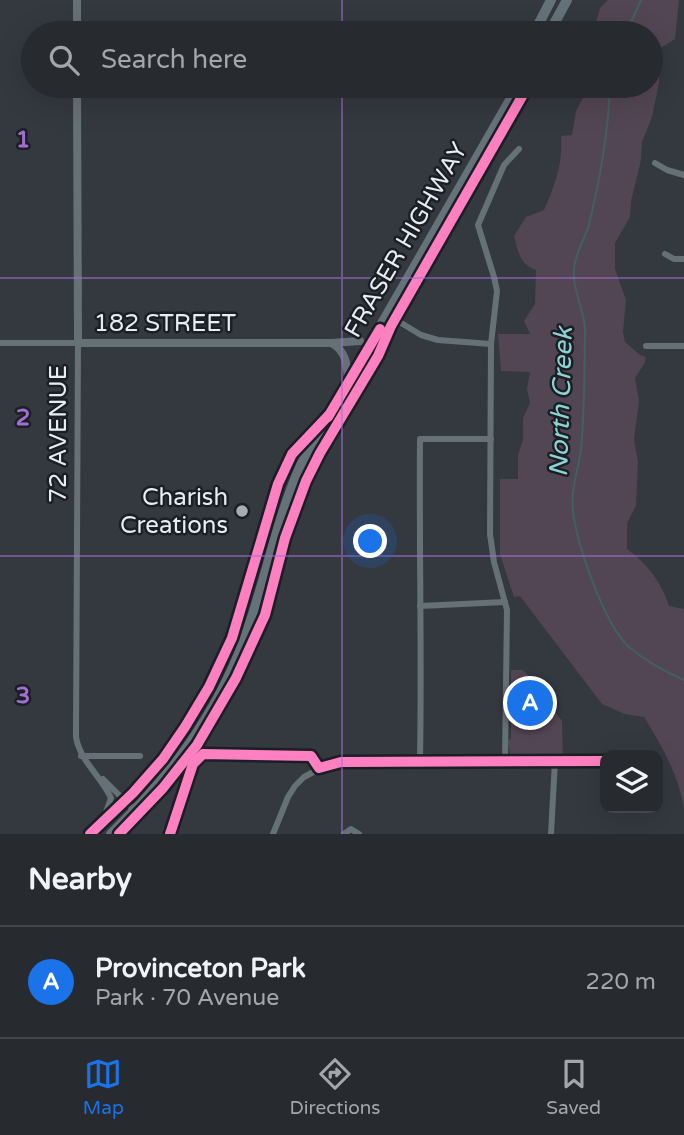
<!DOCTYPE html>
<meta charset="utf-8">
<style>
body{margin:0;font-family:"Varela Round",sans-serif;background:#33363b;color:#f1f3f6}
.controls{position:absolute;right:21px;bottom:21px;display:grid;overflow:hidden;border-radius:14px;box-shadow:0 7px 28px #0002}
.controls button{width:63px;height:63px;display:grid;place-items:center;padding:0;border:0;border-bottom:2px solid #43464b;background:#272a2f;color:#f1f3f6;font:35px sans-serif}
.you{position:absolute;left:371px;top:542px;width:24px;height:24px;margin:-18px;border:5px solid #fff;border-radius:50%;background:#1a73e8;box-shadow:0 0 0 10px #1a73e833}
.badge{display:grid;place-items:center;width:46px;height:46px;border-radius:50%;background:#1a73e8;color:#fff;font-size:23px;font-weight:700}
.pin{position:absolute;translate:-50% -50%;border:4px solid #fff;box-shadow:0 2px 7px #0006}
.list{margin:0;padding:0;list-style:none}
h2{display:flex;justify-content:space-between;align-items:center;height:91px;margin:0;padding:0 28px;font-size:30px}
h2 small{font-size:23px;font-weight:400;color:#a4a7aa}
.list li{display:grid;grid-template-columns:46px 1fr auto;gap:21px;align-items:center;box-sizing:border-box;height:112px;padding:0 28px;border-top:2px solid #43464b}
.list b{display:block;font-size:26px;white-space:nowrap}
.list p{margin:0;font-size:23px;white-space:nowrap;color:#a4a7aa}
.list em{font-size:23px;font-style:normal;color:#a4a7aa}
.icon{flex:none;width:38px;height:38px;fill:none;stroke:currentColor;stroke-width:2;stroke-linecap:round;stroke-linejoin:round}
.map{position:relative;flex:none;width:684px;height:834px;overflow:hidden}
.search{position:absolute;background:#272a2f;box-shadow:0 7px 28px #0002;left:21px;right:21px;top:21px;height:77px;display:flex;align-items:center;gap:18px;box-sizing:border-box;padding:0 24px;border-radius:38px;color:#a4a7aa;font-size:26px}
.sheet{height:203px;background:#272a2f}
nav{display:flex;justify-content:space-around;align-items:center;box-sizing:border-box;height:98px;border-top:2px solid #43464b;background:#272a2f;font-size:19px;color:#a4a7aa}
nav a{display:grid;justify-items:center;gap:4px}
nav .on{color:#1a73e8}
.map>svg:first-child{display:block}
.green{fill:#534654}
.lines{fill:none;stroke-linecap:round;stroke-linejoin:round}
.stream{stroke:#406061;stroke-width:2}
.minor{stroke:#667177;stroke-width:6}
.tertiary{stroke:#667177;stroke-width:8}
.primary{stroke:#65727a;stroke-width:10}
.cycleway-casing{stroke:#1b1e24;stroke-width:15}
.cycleway{stroke:#ff80c0;stroke-width:10}
.grid{fill:none;stroke:#a16fd2;stroke-width:2;stroke-opacity:0.55}
.poi-dot{fill:#a8adb5;stroke:#1b1e24;stroke-width:2.5}
.labels{text-anchor:middle;dominant-baseline:central;stroke-width:5;stroke-linejoin:round;paint-order:stroke}
.street-label{font-size:24px;fill:#e7ecf4;stroke:#1b1e24}
.poi-label{font-size:24px;fill:#e7ecf4;stroke:#1b1e24;text-anchor:end}
.water-label{font-size:26px;font-style:italic;fill:#8cd3d3;stroke:#1b1e24}
.grid-label{font-size:23px;text-anchor:middle;font-weight:bold;fill:#a16fd2;stroke:#1b1e24;stroke-width:5;stroke-linejoin:round;paint-order:stroke}
</style>
<div class="map">
<svg width="684" height="834" viewBox="0 0 684 834">
<rect width="100%" height="100%" fill="#34383f"/>
<!-- green -->
<g class="green">
<path d="M608,0H679L675,39L659,49V83L652,117L642,142L641,160L631,201L630,217L615,243V269L626,300L623,332L625,342L640,355L646,357L644,364L635,378L639,401L634,439L638,462L636,506L627,523V549C647,564 661,581 669,606L684,609V809C679,776 662,746 644,717L625,714L602,704L520,596L514,597L500,554V479H518V455L523,440V418L530,403L527,389L530,372L501,371L498,334H530L524,321L535,304L536,270C520,265 518,251 514,236L526,217L544,210C555,185 563,164 561,136L572,135L576,111L589,86H651V33H593L600,8Z"/>
<polygon points="511,670 522,670 528,675 562,721 563,758 518,757 510,754 508,741 511,738"/>
</g>
<g class="lines">
<!-- stream -->
<g class="stream">
<polyline points="626,33 641,0"/>
<path d="M610,86C608,134 600,181 588,228C584,239 577,251 575,263C569,288 587,311 585,336C584,372 585,411 581,448C579,469 570,489 573,511C577,545 604,624 629,647C644,660 666,672 684,680"/>
</g>
<!-- minor -->
<g class="minor">
<polyline points="655,163 667,170 684,175"/>
<polyline points="665,254 674,259 684,259"/>
<polyline points="388,315 421,335 438,340 491,344"/>
<path d="M0,343H78L76,737C80,761 101,776 111,798L104,818"/>
<polyline points="646,346 684,346"/>
<polyline points="420,606 505,602"/>
<polyline points="81,756 140,756"/>
<path d="M420,760C422,653 419,546 420,439H491"/>
<polyline points="505,761 507,610 494,562 490,534 491,344 497,291 494,277 478,225 504,165 519,149"/>
<polyline points="103,779 135,811"/>
<polyline points="273,834 288,797 295,786 304,777 328,764 341,762 412,760 605,761"/>
<polyline points="344,834 351,829 359,834"/>
<polyline points="551,834 555,761"/>
</g>
<!-- tertiary -->
<g class="tertiary">
<polyline points="77,0 77,33"/>
<polyline points="77,86 78,343 331,343 360,341"/>
<path d="M331,343C347,351 347,366 348,382"/>
</g>
<!-- primary -->
<g class="primary">
<polyline points="534,33 551,0"/>
<polyline points="549,33 567,0"/>
<polyline points="90,834 133,793 163,759 185,727 209,687 232,638 278,484 292,454 320,426"/>
<path d="M111,834C170,777 217,715 245,638C266,581 276,521 301,465L518,86"/>
</g>
<!-- cycleway casing -->
<g class="cycleway-casing">
<g id="cycleway">
<polyline points="328,417 380,329"/>
<polyline points="90,834 133,793 163,759 185,727 209,687 232,638 278,484 292,454 329,415"/>
<polyline points="119,834 163,788 197,745 236,678 265,615 285,538 306,481 320,453 378,356 391,326 528,86"/>
<polyline points="170,834 193,764 203,754 311,756 319,768 341,762 605,761"/>
</g>
</g>
<!-- cycleway -->
<use href="#cycleway" class="cycleway"/>
</g>
<!-- grid -->
<path class="grid" d="M342,0V33M342,86V834M0,278H684M0,556H684"/>
<!-- markers -->
<circle class="poi-dot" cx="242" cy="511" r="7"/>
<g class="labels">
<!-- street labels -->
<g class="street-label">
<text transform="translate(406 240) rotate(-60)">FRASER HIGHWAY</text>
<text x="165" y="323">182 STREET</text>
<text transform="translate(58 434) rotate(-90)">72 AVENUE</text>
</g>
<!-- poi labels -->
<g class="poi-label">
<text x="228" y="497">Charish<tspan x="228" dy="28">Creations</tspan></text>
</g>
<!-- water labels -->
<g class="water-label">
<text transform="translate(561 402) rotate(-88)">North Creek</text>
</g>
</g>
<g class="grid-label">
<text x="23" y="147">1</text>
<text x="23" y="425">2</text>
<text x="23" y="703">3</text>
</g>
</svg>
<div class="controls">
<button><svg class="icon" aria-label="layers" viewBox="0 0 24 24"><path d="M12 4l9 5-9 5-9-5zM3 14l9 5 9-5"/></svg></button>
</div>
<div class="you"></div>
<div class="pin badge" style="left:530px;top:703px">A</div>
<div class="search"><svg class="icon" aria-label="search" viewBox="0 0 24 24"><circle cx="10" cy="10" r="6"/><path d="M15 15l6 6"/></svg>Search here</div>
</div>
<section class="sheet">
<h2>Nearby<small></small></h2>
<ul class="list">
<li><span class="badge">A</span><div><b>Provinceton Park</b><p>Park · 70 Avenue</p></div><em>220 m</em></li>
</ul>
</section>
<nav>
<a class="on"><svg class="icon" aria-label="map" viewBox="0 0 24 24"><path d="M3 6l6-2 6 2 6-2v14l-6 2-6-2-6 2zM9 4v14M15 6v14"/></svg>Map</a>
<a><svg class="icon" aria-label="directions" viewBox="0 0 24 24"><path d="M12 3l9 9-9 9-9-9zM9 14v-3h6M13 9l2 2-2 2"/></svg>Directions</a>
<a><svg class="icon" aria-label="saved" viewBox="0 0 24 24"><path d="M7 4h10v16l-5-4-5 4z"/></svg>Saved</a>
</nav>
